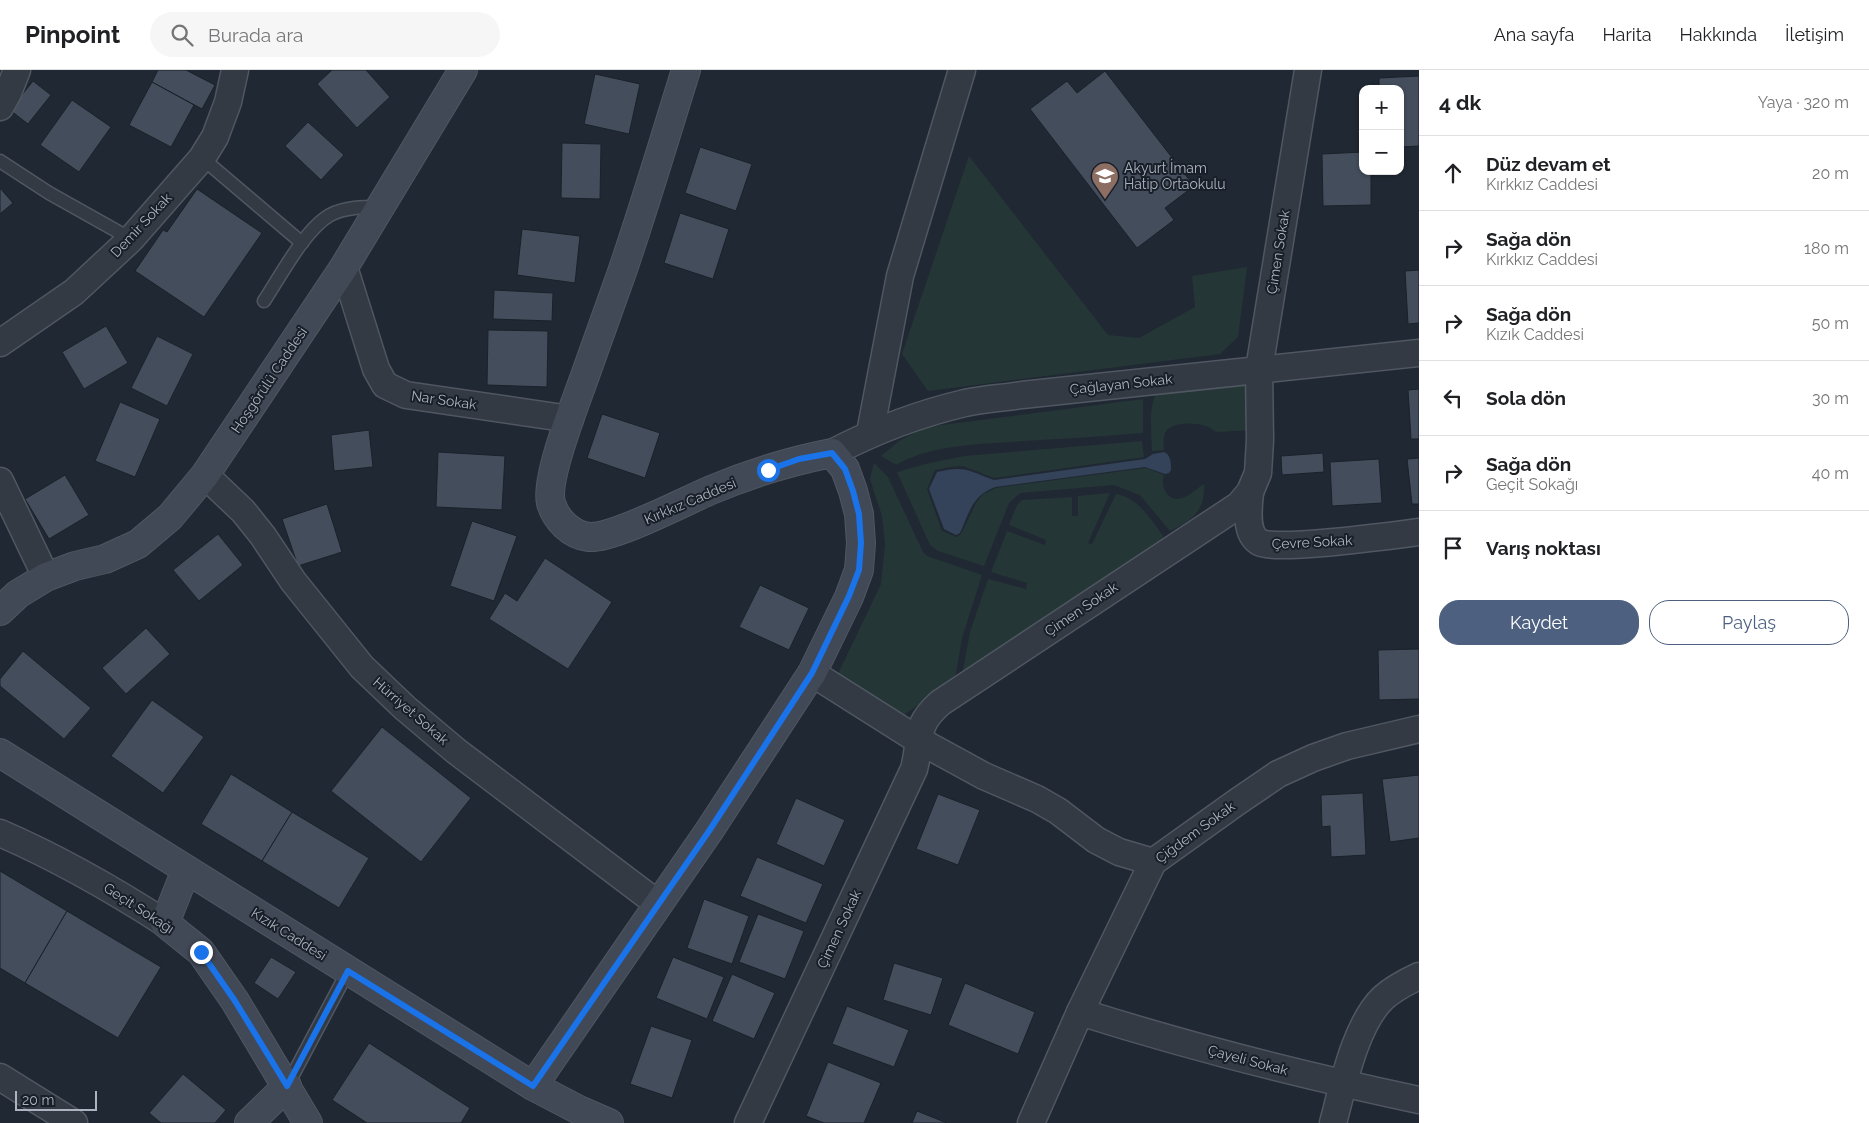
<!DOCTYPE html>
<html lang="tr">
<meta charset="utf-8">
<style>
body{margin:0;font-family:Raleway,sans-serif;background:#f6f6f6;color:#202124}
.controls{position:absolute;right:15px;top:15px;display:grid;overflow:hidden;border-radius:10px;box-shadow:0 1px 4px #0004}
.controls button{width:45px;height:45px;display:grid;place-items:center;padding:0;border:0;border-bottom:1px solid #e0e0e0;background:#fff;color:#202124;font:25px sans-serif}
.scale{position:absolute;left:15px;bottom:12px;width:82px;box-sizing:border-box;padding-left:5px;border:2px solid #adb4c1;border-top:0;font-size:14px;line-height:18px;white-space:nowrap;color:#adb4c1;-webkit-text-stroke:4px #191f28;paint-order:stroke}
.stop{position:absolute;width:15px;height:15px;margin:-11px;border:4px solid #1a73e8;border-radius:50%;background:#fff}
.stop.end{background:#1a73e8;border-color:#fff;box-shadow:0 1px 5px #0008}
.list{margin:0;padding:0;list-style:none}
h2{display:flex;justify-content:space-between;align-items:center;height:65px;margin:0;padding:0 20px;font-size:21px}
h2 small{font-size:16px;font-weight:400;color:#757577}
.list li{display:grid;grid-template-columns:32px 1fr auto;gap:15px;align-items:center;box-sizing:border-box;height:75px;padding:0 20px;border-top:1px solid #e0e0e0}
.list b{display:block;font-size:19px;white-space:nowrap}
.list p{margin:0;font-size:16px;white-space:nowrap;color:#757577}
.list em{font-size:16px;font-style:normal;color:#757577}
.actions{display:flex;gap:10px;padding:15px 20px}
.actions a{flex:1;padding:11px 0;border:1px solid #4d6080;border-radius:20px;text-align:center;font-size:18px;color:#4d6080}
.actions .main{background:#4d6080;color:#fff}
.icon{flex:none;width:28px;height:28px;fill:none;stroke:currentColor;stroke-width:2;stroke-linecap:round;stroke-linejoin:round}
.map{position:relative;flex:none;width:1419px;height:1053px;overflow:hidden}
header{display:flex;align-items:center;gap:30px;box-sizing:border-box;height:70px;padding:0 25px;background:#fff;border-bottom:1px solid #e0e0e0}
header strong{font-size:24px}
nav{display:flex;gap:28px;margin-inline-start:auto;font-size:18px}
.search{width:350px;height:45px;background:#f6f6f6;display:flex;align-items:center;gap:12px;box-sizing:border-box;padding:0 18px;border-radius:28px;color:#757577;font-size:19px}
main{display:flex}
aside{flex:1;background:#fff}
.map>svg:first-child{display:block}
.green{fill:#253636}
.water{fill:#34435a}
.building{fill:#434d5b;stroke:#1a212a}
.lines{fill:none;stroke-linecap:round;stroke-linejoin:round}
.lane-casing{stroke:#505762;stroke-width:15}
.street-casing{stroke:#505762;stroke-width:29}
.secondary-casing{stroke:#505762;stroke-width:30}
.lane{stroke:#333a44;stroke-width:12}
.street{stroke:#333a44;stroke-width:26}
.secondary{stroke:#414957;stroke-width:28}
.route{stroke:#1a73e8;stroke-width:6}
.labels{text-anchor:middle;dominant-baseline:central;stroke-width:4;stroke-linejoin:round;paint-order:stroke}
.poi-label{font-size:14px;fill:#adb4c1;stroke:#191f28;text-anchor:start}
.street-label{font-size:14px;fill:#adb4c1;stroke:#191f28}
</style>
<header>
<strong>Pinpoint</strong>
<div class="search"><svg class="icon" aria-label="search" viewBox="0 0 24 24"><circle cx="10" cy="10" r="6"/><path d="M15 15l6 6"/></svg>Burada ara</div>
<nav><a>Ana sayfa</a><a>Harita</a><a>Hakkında</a><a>İletişim</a></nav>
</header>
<main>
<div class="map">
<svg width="1419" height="1053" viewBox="0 0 1419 1053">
<rect width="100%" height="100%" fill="#202833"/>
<!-- green -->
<g class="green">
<polygon points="969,86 1108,265 1139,268 1195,237 1192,206 1247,197 1238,267 1220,284 928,321 902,284"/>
<path d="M1236,313L1245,315L1248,323L1253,360L1216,362C1208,352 1176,350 1167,360C1162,366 1164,373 1164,380L1152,381C1152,364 1147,333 1159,320Z"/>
<path d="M1143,329V363C1103,366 1063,369 1024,371C983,374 931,374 896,395L881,386L899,371L926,357Z"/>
<path d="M1142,371L1144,387L994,408L963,396L950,397L935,400L927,419L942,461L956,467L961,464L976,433L983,424L996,418L1146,398L1164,405C1160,417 1168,433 1182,428C1190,426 1197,418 1204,414C1205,441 1193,450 1170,461L1140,425L1114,415L1020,423L1009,433L984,496L938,481L930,475L897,402L925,394L964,386Z"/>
<polygon points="874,393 888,407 923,482 927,486 982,505 962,568 955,609 901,647 837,606 881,514 885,475 882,446 870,409"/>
<path d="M1110,423L1088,473L1092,474L1116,424C1138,427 1152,451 1164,467L962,605L970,562L988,509L1026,519L1027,513L991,502L1007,461L1045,475L1046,470L1009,455L1017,435L1022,430L1072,427V446H1078V426Z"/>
</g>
<!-- water -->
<path class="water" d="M1164,382C1171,385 1171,393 1171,400L1169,403L1165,404L1145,397L995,417C972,426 970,441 960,463L956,465L944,459L929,419L937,402C965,395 969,401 994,410L1145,389L1153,384Z"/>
<!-- building -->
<g class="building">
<polygon points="158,0 186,0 215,15 202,39 152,12"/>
<polygon points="332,0 366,0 390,27 357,58 317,14"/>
<polygon points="1105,1 1194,116 1165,138 1174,150 1137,178 1030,39 1067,11 1077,23"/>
<polygon points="595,4 640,14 629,64 584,54"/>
<polygon points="1419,6 1419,76 1400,77 1400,19 1379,19 1379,8"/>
<polygon points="33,11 51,25 28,54 10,40"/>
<polygon points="152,12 194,35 171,77 129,55"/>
<polygon points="72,30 111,57 79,102 40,75"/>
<polygon points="308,52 344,85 321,110 285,76"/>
<polygon points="562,73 601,74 600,129 561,128"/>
<polygon points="700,77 752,94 736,141 685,123"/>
<polygon points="1363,82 1363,101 1371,101 1371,135 1323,136 1322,84"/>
<polygon points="0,118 13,133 0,144"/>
<polygon points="197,119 262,163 204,247 135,201 163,160 167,162"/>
<polygon points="680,143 729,159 713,209 664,193"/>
<polygon points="522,159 580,166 575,213 517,205"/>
<polygon points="1419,200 1419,253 1408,254 1405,201"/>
<polygon points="494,220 553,223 552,251 493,249"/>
<polygon points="106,256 128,293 84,319 62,282"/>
<polygon points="488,260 548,261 547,317 487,315"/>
<polygon points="157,266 193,284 167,336 131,318"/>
<polygon points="1419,319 1419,369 1411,369 1408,320"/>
<polygon points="120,332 160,349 135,407 95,391"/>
<polygon points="602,344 660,363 645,408 587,388"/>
<polygon points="369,360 373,397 334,401 331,365"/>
<polygon points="438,382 505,386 502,440 436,437"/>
<polygon points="1323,383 1324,402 1282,405 1281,386"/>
<polygon points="1419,388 1419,434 1412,434 1407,389"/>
<polygon points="1379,389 1382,433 1332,436 1330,392"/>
<polygon points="65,405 89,445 49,469 25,429"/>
<polygon points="327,434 342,482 298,496 282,449"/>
<polygon points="472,451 517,466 494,531 450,516"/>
<polygon points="218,464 243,495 199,531 173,500"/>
<polygon points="545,488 612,532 568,599 489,549 505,523 517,531"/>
<polygon points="760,515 809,538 789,580 739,557"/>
<polygon points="146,558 170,584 126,624 102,598"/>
<polygon points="1419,579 1419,629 1379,630 1378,580"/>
<polygon points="23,581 91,638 64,669 0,616 0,609"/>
<polygon points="152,630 204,667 163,723 111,686"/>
<polygon points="382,657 471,728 421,792 331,721"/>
<polygon points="231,704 292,742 262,791 201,754"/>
<polygon points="1419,705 1419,768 1390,772 1382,709"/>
<polygon points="1363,723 1366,785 1331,787 1330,756 1322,757 1321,725"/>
<polygon points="938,724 980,740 958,795 916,779"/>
<polygon points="796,728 845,750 824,796 776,774"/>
<polygon points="292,742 369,788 339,838 262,791"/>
<polygon points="757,787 823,814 806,853 740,826"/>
<polygon points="0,801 67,841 25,913 0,898"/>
<polygon points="704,829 749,846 732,894 687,878"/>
<polygon points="67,841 161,897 118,968 25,913"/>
<polygon points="758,844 804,861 785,909 739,892"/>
<polygon points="271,887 296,902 278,929 254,913"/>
<polygon points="673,887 724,907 707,949 656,928"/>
<polygon points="894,893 943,908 931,945 883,930"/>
<polygon points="732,904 775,923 754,969 712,951"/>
<polygon points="965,913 1035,942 1018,984 948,955"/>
<polygon points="847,936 909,960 894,997 832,974"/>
<polygon points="651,956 692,970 672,1028 630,1014"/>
<polygon points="369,973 470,1038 461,1053 367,1053 332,1030"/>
<polygon points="828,992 881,1013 864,1053 824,1053 806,1046"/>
<polygon points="183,1004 226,1040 215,1053 161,1053 149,1043"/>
<polygon points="917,1041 947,1053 912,1053"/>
</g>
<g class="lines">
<!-- lane casing -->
<g class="lane-casing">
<g id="lane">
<polyline points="202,88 302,173"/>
<polyline points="0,91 49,123 131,169"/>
<path d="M264,231C280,207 305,159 330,145C345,137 363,137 380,137"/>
<polyline points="287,1016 348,901"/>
</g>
</g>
<!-- street casing -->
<g class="street-casing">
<g id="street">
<polyline points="0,37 8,23 17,0"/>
<polyline points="344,197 376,299 385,315 406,325 570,349"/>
<polyline points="0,273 74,222 131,169 202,88 215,67 228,32 235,0"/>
<polyline points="870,363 900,206 962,0"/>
<path d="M832,383C874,361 918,344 965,333C984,329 1003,328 1022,325L1419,283"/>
<polyline points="205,405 243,441 263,466 293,511 362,597 405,638 456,681 658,834"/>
<polyline points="0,411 46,507"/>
<path d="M1250,422C1249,437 1244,462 1259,472C1273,482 1395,465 1419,462"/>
<polyline points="812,603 918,670 984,706 1037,729 1058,741 1096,770 1119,782 1153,792"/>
<path d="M0,763C58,788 112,819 165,853"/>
<path d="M1080,942C1191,977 1305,1006 1419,1030"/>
<polyline points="0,1007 74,1053"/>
<path d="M748,1053L914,699C922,669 913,657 940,633L1239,435L1250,422L1258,403L1260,370L1259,299L1308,0"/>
<polyline points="1031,1053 1080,942 1153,792 1237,732 1278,704 1313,688 1347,676 1419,659"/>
<path d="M1333,1053C1343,1016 1355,955 1383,928C1394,918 1406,912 1419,906"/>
</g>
</g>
<!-- secondary casing -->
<g class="secondary-casing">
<g id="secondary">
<polyline points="0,541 18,524 46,507 75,496 105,489 138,474 170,447 205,405 344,197 463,0"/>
<polyline points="0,683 533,1016 579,1040 609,1053"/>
<polyline points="186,800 165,853 201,882 235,931 308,1053"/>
<path d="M533,1016L709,761L812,603L849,527L859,500L861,473L859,444L853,421L845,399L832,383C791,391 749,404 711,420C685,431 613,469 589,467C571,465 556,450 551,433C545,410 573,339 582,314C595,277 609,239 622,202C645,135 665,67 686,0"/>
<polyline points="249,1053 287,1016"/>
</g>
</g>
<!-- lane -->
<use href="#lane" class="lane"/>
<!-- street -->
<use href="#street" class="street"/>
<!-- secondary -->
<use href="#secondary" class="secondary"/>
</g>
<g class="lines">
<!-- route -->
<polyline class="route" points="201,882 235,931 287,1016 348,901 533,1016 709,761 812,603 849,526 859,500 861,473 859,444 853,421 845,399 832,383 799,389 768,400"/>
</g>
<!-- icons -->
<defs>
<g id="school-pin" transform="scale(1.4375)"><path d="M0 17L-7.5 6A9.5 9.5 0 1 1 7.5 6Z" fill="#8d6e63" stroke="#191f28"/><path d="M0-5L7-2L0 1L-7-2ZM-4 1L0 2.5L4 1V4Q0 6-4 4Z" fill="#fff"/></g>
</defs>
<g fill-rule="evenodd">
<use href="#school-pin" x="1105" y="106"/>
</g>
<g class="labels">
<!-- poi labels -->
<g class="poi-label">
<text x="1124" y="98">Akyurt İmam<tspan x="1124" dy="16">Hatip Ortaokulu</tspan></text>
</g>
<!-- street labels -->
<g class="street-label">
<text transform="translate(141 155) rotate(-47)">Demir Sokak</text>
<text transform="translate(1278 182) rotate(-81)">Çimen Sokak</text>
<text transform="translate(269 310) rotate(-56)">Hoşgörülü Caddesi</text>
<text transform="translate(1121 314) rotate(-6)">Çağlayan Sokak</text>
<text transform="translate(444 330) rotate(8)">Nar Sokak</text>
<text transform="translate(690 431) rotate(-23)">Kırkkız Caddesi</text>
<text transform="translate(1312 472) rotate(-3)">Çevre Sokak</text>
<text transform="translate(1081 539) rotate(-34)">Çimen Sokak</text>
<text transform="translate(411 641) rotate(41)">Hürriyet Sokak</text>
<text transform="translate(1195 762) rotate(-36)">Çiğdem Sokak</text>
<text transform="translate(139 838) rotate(33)">Geçit Sokağı</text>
<text transform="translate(839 859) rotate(-65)">Çimen Sokak</text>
<text transform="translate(289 864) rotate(32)">Kızık Caddesi</text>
<text transform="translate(1248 990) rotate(15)">Çayeli Sokak</text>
</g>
</g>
</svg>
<div class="controls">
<button>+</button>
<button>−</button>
</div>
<div class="scale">20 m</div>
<div class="stop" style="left:768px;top:400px"></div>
<div class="stop end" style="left:201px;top:882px"></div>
</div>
<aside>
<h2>4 dk<small>Yaya · 320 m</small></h2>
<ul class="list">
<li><svg class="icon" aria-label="ahead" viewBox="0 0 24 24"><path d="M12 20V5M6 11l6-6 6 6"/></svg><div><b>Düz devam et</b><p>Kırkkız Caddesi</p></div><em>20 m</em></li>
<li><svg class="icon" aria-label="right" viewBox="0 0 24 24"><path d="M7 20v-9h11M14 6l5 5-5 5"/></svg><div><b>Sağa dön</b><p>Kırkkız Caddesi</p></div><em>180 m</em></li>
<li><svg class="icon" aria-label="right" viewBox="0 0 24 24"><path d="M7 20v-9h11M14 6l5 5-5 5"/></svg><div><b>Sağa dön</b><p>Kızık Caddesi</p></div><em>50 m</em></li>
<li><svg class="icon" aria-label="left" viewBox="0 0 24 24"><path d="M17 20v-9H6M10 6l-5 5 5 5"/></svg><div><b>Sola dön</b></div><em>30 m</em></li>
<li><svg class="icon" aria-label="right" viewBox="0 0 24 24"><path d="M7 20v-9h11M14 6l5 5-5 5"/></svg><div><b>Sağa dön</b><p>Geçit Sokağı</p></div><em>40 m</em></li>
<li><svg class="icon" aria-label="arrive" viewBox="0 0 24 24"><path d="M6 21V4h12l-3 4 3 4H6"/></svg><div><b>Varış noktası</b></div></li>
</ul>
<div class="actions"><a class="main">Kaydet</a><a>Paylaş</a></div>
</aside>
</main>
